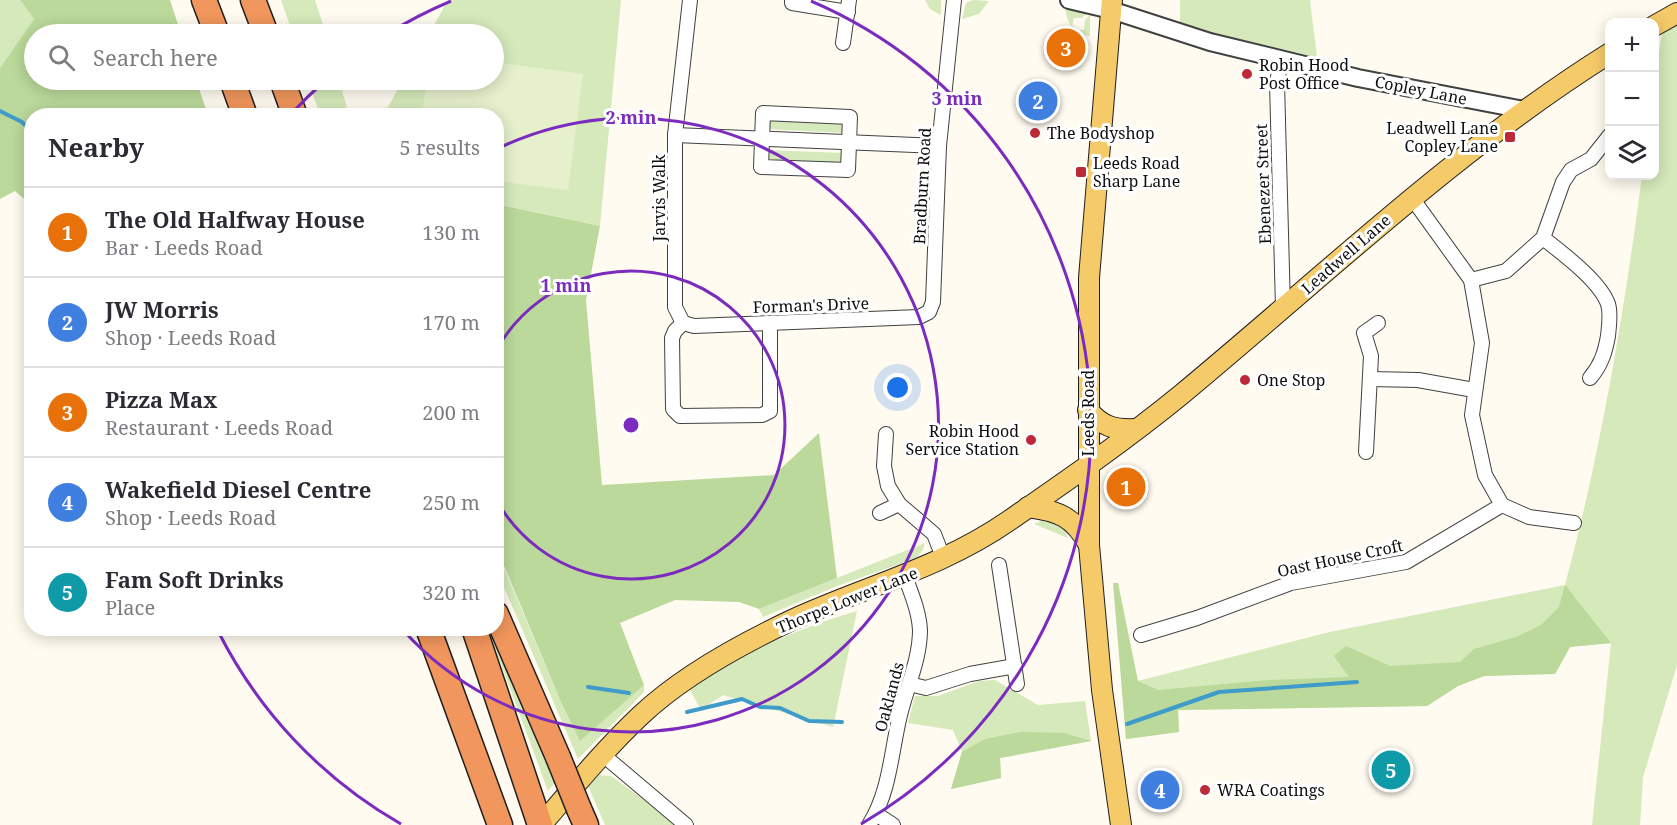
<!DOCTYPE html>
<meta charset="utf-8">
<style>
body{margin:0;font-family:"Noto Serif",serif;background:#f2f2f3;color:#2b2b33}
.controls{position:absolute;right:18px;top:18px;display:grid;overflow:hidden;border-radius:12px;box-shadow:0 3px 15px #0003}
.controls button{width:54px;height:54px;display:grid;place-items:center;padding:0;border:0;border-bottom:2px solid #e1e1e2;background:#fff;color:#2b2b33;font:30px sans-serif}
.you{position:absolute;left:898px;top:388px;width:21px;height:21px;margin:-15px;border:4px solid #fff;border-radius:50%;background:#1a73e8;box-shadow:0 0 0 9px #1a73e833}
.badge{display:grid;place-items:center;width:39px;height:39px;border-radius:50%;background:#111827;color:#fff;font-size:20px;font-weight:700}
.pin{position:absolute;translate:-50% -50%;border:3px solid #fff;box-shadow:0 2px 6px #0006}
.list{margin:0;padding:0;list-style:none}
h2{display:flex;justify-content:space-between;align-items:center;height:78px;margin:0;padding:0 24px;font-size:26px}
h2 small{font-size:20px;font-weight:400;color:#7c7c81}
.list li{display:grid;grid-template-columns:39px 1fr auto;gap:18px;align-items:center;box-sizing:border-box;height:90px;padding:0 24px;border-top:2px solid #e1e1e2}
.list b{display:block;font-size:22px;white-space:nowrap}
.list p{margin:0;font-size:20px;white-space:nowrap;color:#7c7c81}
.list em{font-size:20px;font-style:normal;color:#7c7c81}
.icon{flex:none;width:33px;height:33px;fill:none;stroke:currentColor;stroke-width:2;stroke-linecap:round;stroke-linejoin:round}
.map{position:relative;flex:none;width:1677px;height:825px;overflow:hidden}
.search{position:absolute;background:#fff;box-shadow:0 3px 15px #0003;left:24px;top:24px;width:480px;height:66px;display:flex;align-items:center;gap:15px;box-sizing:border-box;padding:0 21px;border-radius:33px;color:#7c7c81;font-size:22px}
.panel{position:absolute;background:#fff;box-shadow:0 3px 15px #0003;left:24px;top:108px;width:480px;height:528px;border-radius:24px}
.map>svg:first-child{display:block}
.green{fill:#d5e9ba}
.forest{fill:#bad99a}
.pitch{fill:#e6f0cc}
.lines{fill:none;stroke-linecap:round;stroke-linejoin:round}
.stream{stroke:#3e9bca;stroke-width:4}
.minor-casing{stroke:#414141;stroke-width:16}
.tertiary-casing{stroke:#414141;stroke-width:20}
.primary-casing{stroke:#1f1f1f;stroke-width:22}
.motorway-casing{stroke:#1f1f1f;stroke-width:27}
.minor{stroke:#fff;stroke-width:14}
.tertiary{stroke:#fff;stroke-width:16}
.primary{stroke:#f5ca69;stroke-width:20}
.motorway{stroke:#f1965c;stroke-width:24}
.motorway-bridge-casing{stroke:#1f1f1f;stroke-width:27;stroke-linecap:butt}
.motorway-bridge{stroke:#f1965c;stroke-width:24}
.ring{fill:none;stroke:#7b2cbf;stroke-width:3}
.poi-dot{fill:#bc2939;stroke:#fff;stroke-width:2}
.labels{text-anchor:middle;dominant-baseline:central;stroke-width:6;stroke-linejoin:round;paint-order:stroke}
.poi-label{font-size:16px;fill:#0e0e0e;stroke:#fff;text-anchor:start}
.street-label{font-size:16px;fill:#0e0e0e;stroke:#fff}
.centre{fill:#7b2cbf;stroke:#fff;stroke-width:3}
.ring-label{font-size:18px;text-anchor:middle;font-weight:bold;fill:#7b2cbf;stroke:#fff;stroke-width:6;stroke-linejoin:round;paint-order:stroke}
</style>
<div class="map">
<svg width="1677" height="825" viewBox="0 0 1677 825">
<rect width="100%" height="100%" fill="#fffbf0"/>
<!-- green -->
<g class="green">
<polygon points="0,0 20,0 34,19 0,68"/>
<polygon points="281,0 315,0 326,34 293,34"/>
<polygon points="448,0 621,0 600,226 497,204 496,116 383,116 403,80 494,80 494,34 429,34"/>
<polygon points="925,0 941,0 941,15 930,9"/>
<polygon points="973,0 989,1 979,14 962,19 966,3"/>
<polygon points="1180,0 1310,0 1317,57 1180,26"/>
<path d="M1066,10L1088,12L1082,18H1074L1072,25L1077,30H1084L1085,20L1090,15V36C1076,34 1066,24 1066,10Z"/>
<path d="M1677,25V665L1643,777L1640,825H1592L1611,643L1570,647L1555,674L1484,676L1458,686L1427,706L1178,710L1179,732L1126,739L1122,685L1330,632L1565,585C1601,451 1624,313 1642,176H1654V88L1662,33Z"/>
<polygon points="308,80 339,80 349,115 320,115"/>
<polygon points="768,117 846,120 845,133 768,129"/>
<polygon points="766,150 843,153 843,166 766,163"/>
<polygon points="1045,519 1063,526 1068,538 1034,524"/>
<polygon points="925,543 923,550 916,558 837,586 763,617 759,609"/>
<polygon points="496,549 561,702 580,740 644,685 644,692 578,759 497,571"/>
<path d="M857,611L833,727L723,695L701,710L690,690C741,653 796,629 857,611Z"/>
<polygon points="488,629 495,629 557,780 548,791"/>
<polygon points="995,680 1038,705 1085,701 1091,741 1000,758 1001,778 951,789 962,752 953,730 908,723 915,696 938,696 979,681"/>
<polygon points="599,775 611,776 679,825 605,825 588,786"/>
</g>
<!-- forest -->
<g class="forest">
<polygon points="20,0 170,0 181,34 34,34 34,80 196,80 208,115 32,116 31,205 15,191 0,199 0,68 34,19"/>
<polygon points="496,204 600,226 586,300 602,485 774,475 819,433 837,578 759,609 739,602 675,600 620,623 644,685 580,741 561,702 497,549"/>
<polygon points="1113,583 1118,583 1138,681 1158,690 1269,680 1349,677 1334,656 1346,646 1390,666 1460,662 1474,649 1516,637 1541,625 1559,607 1565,585 1611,643 1570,647 1555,674 1484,676 1458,686 1427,706 1178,710 1179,732 1126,739"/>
<polygon points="1021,732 1064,733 1091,741 1000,758 1001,778 951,789 962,752 985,739"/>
</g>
<!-- pitch -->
<polygon class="pitch" points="494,62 583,74 568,190 497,181 496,116 422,115 427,80 494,80"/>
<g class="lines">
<!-- stream -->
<g class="stream">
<polyline points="0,111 22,122 32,132"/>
<polyline points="588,687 629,693"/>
<polyline points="687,712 742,699 760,707 780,708 809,721 842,722"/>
<polyline points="1127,724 1219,692 1357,682"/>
</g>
<!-- minor casing -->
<g class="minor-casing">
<g id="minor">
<polyline points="792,0 792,3 848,12"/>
<polyline points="843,43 849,0"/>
<polyline points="1281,59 1277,83 1283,308"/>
<polygon points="763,113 850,117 848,170 761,167"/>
<polyline points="675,135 939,146"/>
<polyline points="1412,198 1471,280 1482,343 1472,415 1485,475 1502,505 1529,517 1574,523"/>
<path d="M1543,238C1562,253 1600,281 1608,304C1611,313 1609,326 1608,336C1605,353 1601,365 1590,378"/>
<polyline points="1471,280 1506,271 1543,238 1563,182 1571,170 1591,159 1610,135"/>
<polyline points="683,323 694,326 919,317 929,312 933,302 939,146 954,0"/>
<polyline points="683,323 675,307 675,135 690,0"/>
<polyline points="683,323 675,331 672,338 673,409 680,416 762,415 770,411 770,323"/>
<polyline points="1370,379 1418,380 1474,390"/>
<polyline points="886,434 884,466 888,486 899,504 934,534 944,560"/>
<polyline points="1366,452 1371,356 1364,333 1378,323"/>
<polyline points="880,513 899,504"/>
<polyline points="999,565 1017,684"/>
<polyline points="1141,635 1197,618 1291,583 1406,562 1502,505"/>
<polyline points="909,684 926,688 970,674 1015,666"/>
<polyline points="602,754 686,825"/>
<polyline points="876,814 893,825"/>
<path d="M869,825C890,792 891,752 900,715C907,686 920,659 920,630C919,611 911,593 905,576"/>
</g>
</g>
<!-- tertiary casing -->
<g class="tertiary-casing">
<polyline id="tertiary" points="1069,0 1111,10 1210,42 1358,78 1524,110"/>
</g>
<!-- primary casing -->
<g class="primary-casing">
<g id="primary">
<polyline points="1112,0 1089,278 1089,545 1102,690 1121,825"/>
<polyline points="1654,26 1677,13"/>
<path d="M1088,410C1102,427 1115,430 1136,429"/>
<path d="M1028,507C1059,511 1074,517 1089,545"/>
<path d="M541,825C573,788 604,750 640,716C682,676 739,645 792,620C866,586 941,568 1010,520C1068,480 1127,439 1182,394C1322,278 1455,150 1610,53"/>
</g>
</g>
<!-- motorway casing -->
<g class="motorway-casing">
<g id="motorway">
<polyline points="204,0 217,34"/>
<polyline points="253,0 266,34"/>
<polyline points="232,80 245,116"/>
<polyline points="282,80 295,116"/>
<polyline points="496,614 558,757"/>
<polyline points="428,628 500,825"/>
<polyline points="474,628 540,825"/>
<polyline points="579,809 586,825"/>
</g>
</g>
<!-- minor -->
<use href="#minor" class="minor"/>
<!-- tertiary -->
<use href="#tertiary" class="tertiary"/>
<!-- primary -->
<use href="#primary" class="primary"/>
<!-- motorway -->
<use href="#motorway" class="motorway"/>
<!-- motorway-bridge casing -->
<g class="motorway-bridge-casing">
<polyline id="motorway-bridge" points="558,757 579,809"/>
</g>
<!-- motorway-bridge -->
<use href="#motorway-bridge" class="motorway-bridge"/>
</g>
<!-- distance rings -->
<g class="ring">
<path d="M497 349A154 154 0 1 1 497 501"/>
<path d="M499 148A307 307 0 1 1 403 630"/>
<path d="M401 824A461 461 0 0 1 218 631M291 114A461 461 0 0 1 326 80M387 34A461 461 0 0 1 451 1M811 1A461 461 0 0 1 861 824"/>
</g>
<!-- markers -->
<g class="poi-dot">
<circle cx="1247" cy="74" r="6"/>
<circle cx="1035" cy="133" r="6"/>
<rect x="1504" y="131" width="12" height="12" rx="3"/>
<rect x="1075" y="166" width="12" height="12" rx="3"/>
<circle cx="1245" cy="380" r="6"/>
<circle cx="1031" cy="440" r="6"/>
<circle cx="1205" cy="790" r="6"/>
</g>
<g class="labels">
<!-- poi labels -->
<g class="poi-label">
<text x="1259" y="65">Robin Hood<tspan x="1259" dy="18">Post Office</tspan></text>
<text x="1498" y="128" text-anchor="end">Leadwell Lane<tspan x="1498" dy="18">Copley Lane</tspan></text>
<text x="1047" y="133">The Bodyshop</text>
<text x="1093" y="163">Leeds Road<tspan x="1093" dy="18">Sharp Lane</tspan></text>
<text x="1257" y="380">One Stop</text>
<text x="1019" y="431" text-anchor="end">Robin Hood<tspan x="1019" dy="18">Service Station</tspan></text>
<text x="1217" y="790">WRA Coatings</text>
</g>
<!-- street labels -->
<g class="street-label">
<text transform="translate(1421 90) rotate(11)">Copley Lane</text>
<text transform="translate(1263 184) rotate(-92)">Ebenezer Street</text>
<text transform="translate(922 186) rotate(-87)">Bradburn Road</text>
<text transform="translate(659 198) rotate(-90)">Jarvis Walk</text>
<text transform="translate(1346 254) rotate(-41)">Leadwell Lane</text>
<text transform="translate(811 305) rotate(-2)">Forman's Drive</text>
<text transform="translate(1088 413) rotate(-90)">Leeds Road</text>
<text transform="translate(1340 558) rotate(-12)">Oast House Croft</text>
<text transform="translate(847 600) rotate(-22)">Thorpe Lower Lane</text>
<text transform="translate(889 697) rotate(-75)">Oaklands</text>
</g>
</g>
<circle cx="631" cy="425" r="9" class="centre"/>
<g class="ring-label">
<text x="957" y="105">3 min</text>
<text x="631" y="124">2 min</text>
<text x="566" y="292">1 min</text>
</g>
</svg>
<div class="controls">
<button>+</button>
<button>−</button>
<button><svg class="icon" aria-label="layers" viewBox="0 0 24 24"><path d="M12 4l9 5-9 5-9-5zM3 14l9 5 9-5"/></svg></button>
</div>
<div class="you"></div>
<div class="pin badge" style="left:1126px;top:487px;background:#e8710a">1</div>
<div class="pin badge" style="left:1038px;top:101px;background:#3f7fe0">2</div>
<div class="pin badge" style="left:1066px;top:48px;background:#e8710a">3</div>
<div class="pin badge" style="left:1160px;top:790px;background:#3f7fe0">4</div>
<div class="pin badge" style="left:1391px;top:770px;background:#0f9aa8">5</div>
<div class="search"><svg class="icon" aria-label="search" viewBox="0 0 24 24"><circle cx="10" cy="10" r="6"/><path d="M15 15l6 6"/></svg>Search here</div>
<section class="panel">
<h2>Nearby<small>5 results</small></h2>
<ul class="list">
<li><span class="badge" style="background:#e8710a">1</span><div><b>The Old Halfway House</b><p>Bar · Leeds Road</p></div><em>130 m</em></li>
<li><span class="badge" style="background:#3f7fe0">2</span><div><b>JW Morris</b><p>Shop · Leeds Road</p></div><em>170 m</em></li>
<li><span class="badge" style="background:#e8710a">3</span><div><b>Pizza Max</b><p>Restaurant · Leeds Road</p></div><em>200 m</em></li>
<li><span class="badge" style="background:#3f7fe0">4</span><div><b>Wakefield Diesel Centre</b><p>Shop · Leeds Road</p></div><em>250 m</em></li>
<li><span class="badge" style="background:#0f9aa8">5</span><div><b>Fam Soft Drinks</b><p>Place</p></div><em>320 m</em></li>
</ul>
</section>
</div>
